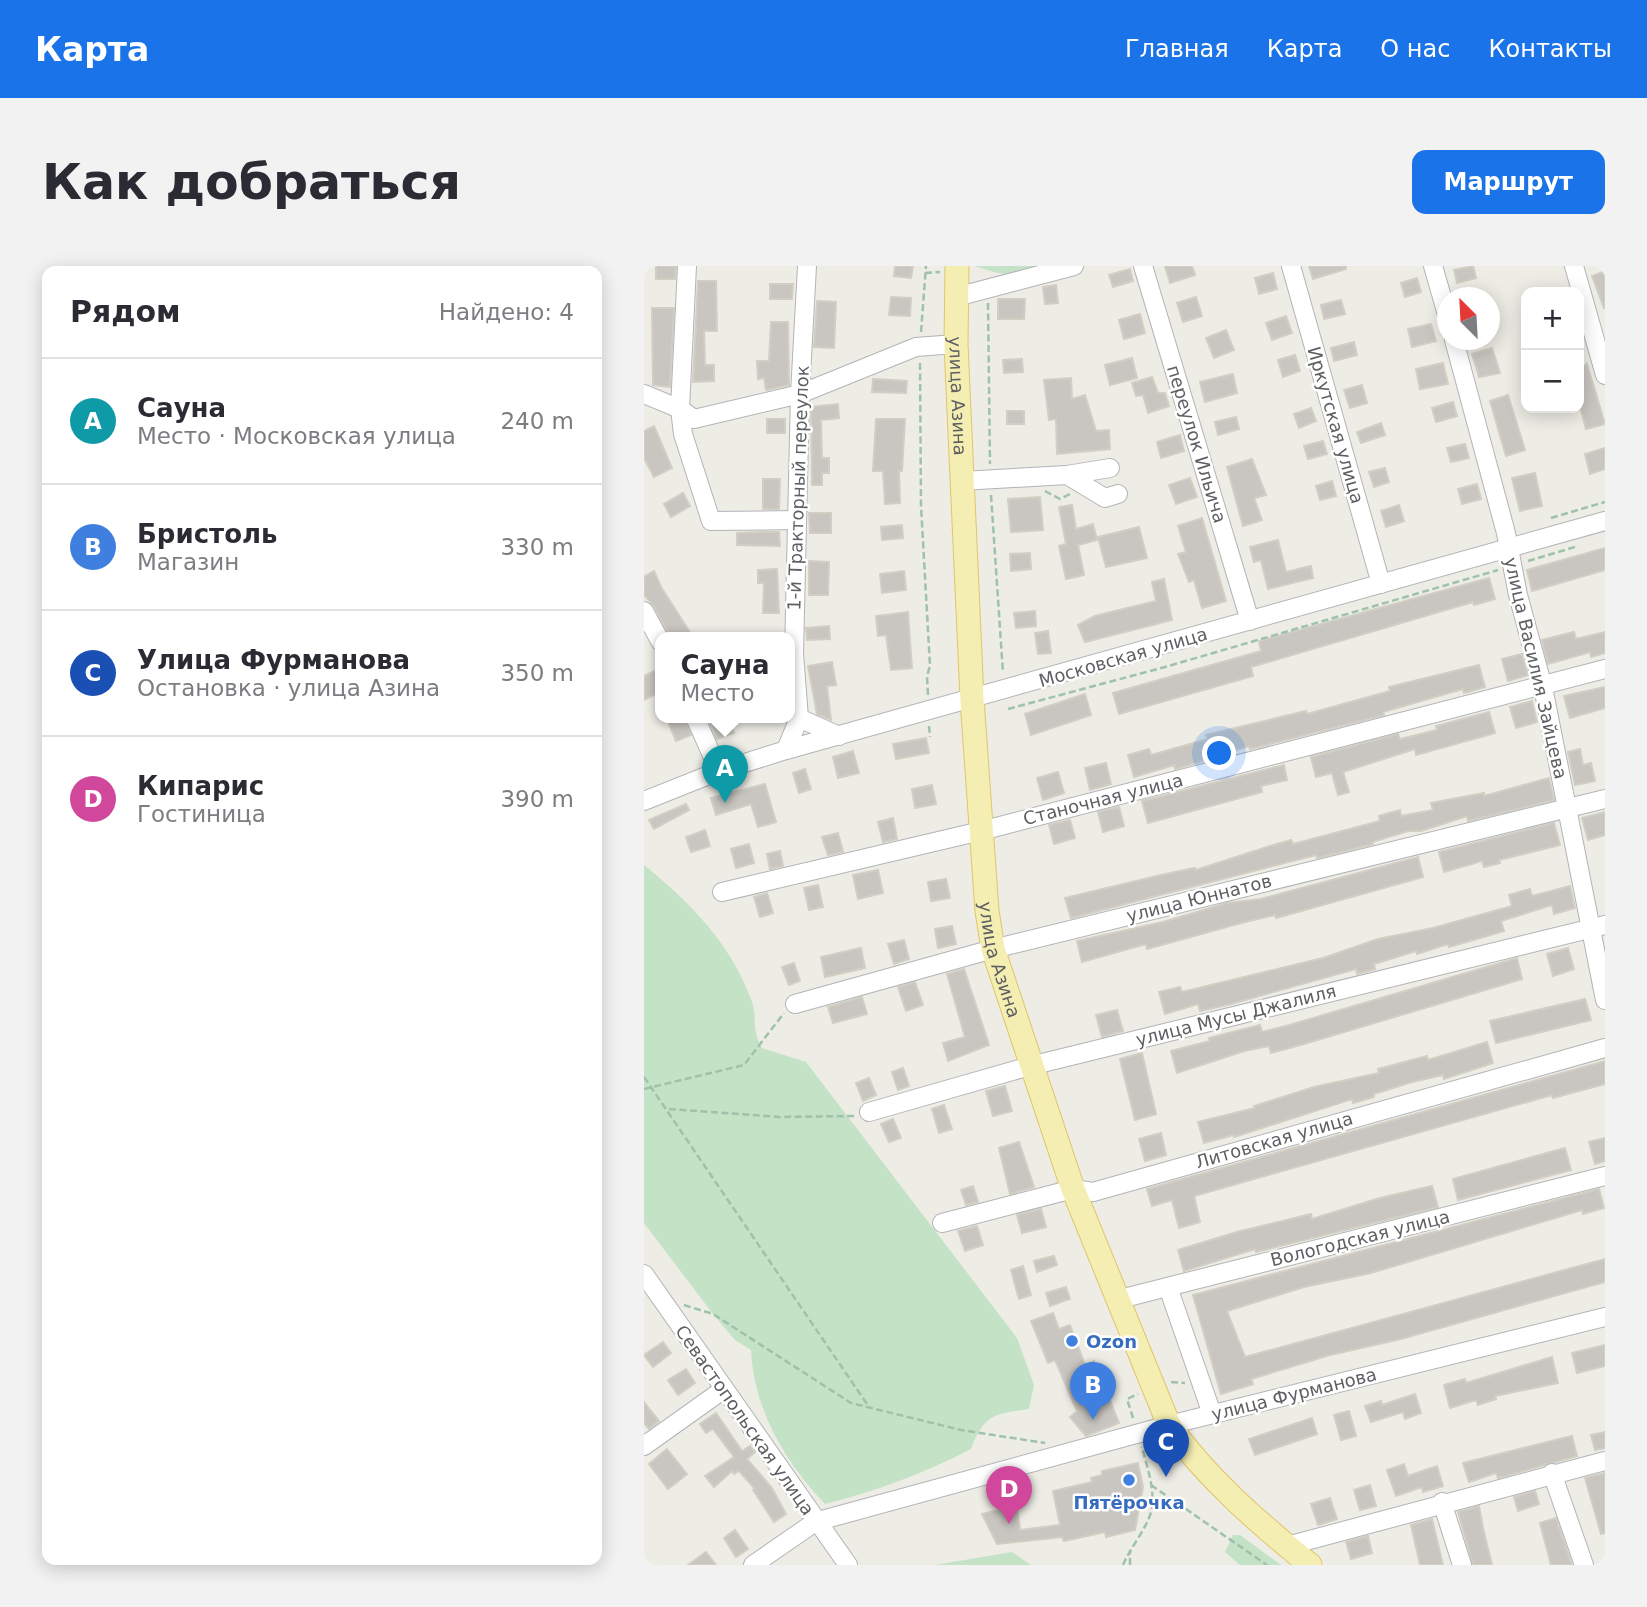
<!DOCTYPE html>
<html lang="ru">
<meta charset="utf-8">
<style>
body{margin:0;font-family:"DejaVu Sans",sans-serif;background:#f2f2f3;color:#2b2b33}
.controls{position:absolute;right:21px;top:21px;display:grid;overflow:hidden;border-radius:14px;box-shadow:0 4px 18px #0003}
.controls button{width:63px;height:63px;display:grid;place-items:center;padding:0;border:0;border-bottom:2px solid #e1e1e2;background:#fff;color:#2b2b33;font:35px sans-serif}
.compass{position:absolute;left:793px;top:21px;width:63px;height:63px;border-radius:50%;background:#fff;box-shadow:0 4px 18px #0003;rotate:336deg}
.you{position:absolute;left:576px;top:488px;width:24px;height:24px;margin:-18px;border:5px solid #fff;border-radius:50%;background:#1a73e8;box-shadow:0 0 0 10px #1a73e833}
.badge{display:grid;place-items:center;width:46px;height:46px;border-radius:50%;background:#1a73e8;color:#fff;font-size:23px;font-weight:700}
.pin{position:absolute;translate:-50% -58px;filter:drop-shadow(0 2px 4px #0008)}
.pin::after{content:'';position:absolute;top:37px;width:24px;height:21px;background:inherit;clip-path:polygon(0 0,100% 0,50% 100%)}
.popup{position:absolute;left:11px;top:366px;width:140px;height:91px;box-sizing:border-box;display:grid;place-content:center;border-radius:14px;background:#fff;filter:drop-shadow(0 2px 5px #0005);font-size:23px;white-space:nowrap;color:#7c7c81}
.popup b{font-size:26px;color:#2b2b33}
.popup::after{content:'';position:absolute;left:50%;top:100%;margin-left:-14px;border:14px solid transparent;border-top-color:#fff}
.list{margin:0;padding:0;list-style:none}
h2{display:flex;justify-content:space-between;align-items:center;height:91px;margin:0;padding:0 28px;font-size:30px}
h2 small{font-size:23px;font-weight:400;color:#7c7c81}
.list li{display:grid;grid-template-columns:46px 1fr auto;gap:21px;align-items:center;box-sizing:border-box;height:126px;padding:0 28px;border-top:2px solid #e1e1e2}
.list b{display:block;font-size:26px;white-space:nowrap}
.list p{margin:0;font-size:23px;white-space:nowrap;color:#7c7c81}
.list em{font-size:23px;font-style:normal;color:#7c7c81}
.map{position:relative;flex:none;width:961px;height:1299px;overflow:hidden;border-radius:14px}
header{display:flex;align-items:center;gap:42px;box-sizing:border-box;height:98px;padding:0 35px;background:#1a73e8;color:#fff}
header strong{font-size:33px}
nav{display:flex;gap:38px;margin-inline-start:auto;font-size:24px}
.intro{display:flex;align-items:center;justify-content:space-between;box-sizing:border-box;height:168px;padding:0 42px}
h1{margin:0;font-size:49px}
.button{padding:18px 32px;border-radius:14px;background:#1a73e8;color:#fff;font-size:24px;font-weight:700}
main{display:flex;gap:42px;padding:0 42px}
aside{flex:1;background:#fff;border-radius:14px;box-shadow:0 4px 18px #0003}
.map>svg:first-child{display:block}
.green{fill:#c4e2c6}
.building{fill:#c9c6c1;stroke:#d1cec4;stroke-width:2}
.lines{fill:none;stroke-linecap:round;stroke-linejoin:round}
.minor-casing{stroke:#b2b4b8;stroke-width:20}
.major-casing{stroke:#e0c56b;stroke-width:25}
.path{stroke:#9ec2aa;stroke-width:2.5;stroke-dasharray:7 3.5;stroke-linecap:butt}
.minor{stroke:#fff;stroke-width:18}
.major{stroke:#f5eeb2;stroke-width:23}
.shop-dot{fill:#3f7fe0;stroke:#fff;stroke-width:2.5}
.labels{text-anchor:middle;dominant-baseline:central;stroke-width:5;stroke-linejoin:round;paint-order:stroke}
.street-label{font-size:18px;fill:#5d5f63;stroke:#fff}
.shop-label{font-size:18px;font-weight:bold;fill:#366cbe;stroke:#fff;text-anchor:start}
</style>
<header>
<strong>Карта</strong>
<nav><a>Главная</a><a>Карта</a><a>О нас</a><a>Контакты</a></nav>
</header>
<div class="intro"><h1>Как добраться</h1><a class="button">Маршрут</a></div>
<main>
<aside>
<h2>Рядом<small>Найдено: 4</small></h2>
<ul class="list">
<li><span class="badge" style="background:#0f9aa8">A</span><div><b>Сауна</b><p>Место · Московская улица</p></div><em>240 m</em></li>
<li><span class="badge" style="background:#3f7fe0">B</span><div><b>Бристоль</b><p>Магазин</p></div><em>330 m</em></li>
<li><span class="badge" style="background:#1a4fb4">C</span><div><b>Улица Фурманова</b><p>Остановка · улица Азина</p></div><em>350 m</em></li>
<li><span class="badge" style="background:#d1479c">D</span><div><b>Кипарис</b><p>Гостиница</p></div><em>390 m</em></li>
</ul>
</aside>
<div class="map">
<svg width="961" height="1299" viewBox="0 0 961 1299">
<rect width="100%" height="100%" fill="#edece5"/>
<!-- green -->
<g class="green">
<path d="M331,0H403C371,11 363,11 331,0Z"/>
<path d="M0,599C46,636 88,679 108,736C114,754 106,759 118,782L162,796L373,1072L390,1119L385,1143C349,1148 340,1149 327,1183C279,1208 232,1225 181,1238C140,1195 110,1143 107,1084L91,1074L69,1048L0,957Z"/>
<polygon points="589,1269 596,1269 637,1299 596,1299 581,1286"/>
<polygon points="368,1286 387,1299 291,1299"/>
</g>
<!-- building -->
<g class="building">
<polygon points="12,0 32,0 31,13 12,13"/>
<polygon points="251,0 269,0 267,12 250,10"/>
<polygon points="521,0 548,0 551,9 526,17"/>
<polygon points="665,0 702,0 702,3 669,13"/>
<polygon points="829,0 832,12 813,17 810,4"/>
<polygon points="486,3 489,15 469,21 465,9"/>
<polygon points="961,5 961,42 960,42 948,10"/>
<polygon points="629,7 633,23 615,28 611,12"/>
<polygon points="773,12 777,26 761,31 757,17"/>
<polygon points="54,15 72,15 73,65 60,65 61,99 70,99 70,115 49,116"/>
<polygon points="126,18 149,18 148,33 126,33"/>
<polygon points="412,19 414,37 401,38 399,21"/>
<polygon points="247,31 267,32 266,50 245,49"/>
<polygon points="552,31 558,50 539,56 533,37"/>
<polygon points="354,33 381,33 380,53 354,53"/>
<polygon points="697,34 701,48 680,53 677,39"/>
<polygon points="173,35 192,36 190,82 170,81"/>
<polygon points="8,42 30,42 26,121 9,119"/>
<polygon points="496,48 501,67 480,73 475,54"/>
<polygon points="642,50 648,67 628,74 622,57"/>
<polygon points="127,56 144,56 145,119 122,124 120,112 114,113 113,95 125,95"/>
<polygon points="787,58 792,75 768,81 764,63"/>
<polygon points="582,64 590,84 570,92 562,72"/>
<polygon points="710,76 713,89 690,95 687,82"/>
<polygon points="848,82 856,107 835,111 828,88"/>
<polygon points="651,89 656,105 639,111 634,94"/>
<polygon points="488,92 493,112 466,119 461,99"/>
<polygon points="378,93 379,106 360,107 359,94"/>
<polygon points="799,97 804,118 776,123 772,103"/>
<polygon points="943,98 961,158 942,163 935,137 935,102"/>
<polygon points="589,108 593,127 561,136 556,116"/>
<polygon points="508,111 514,127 521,127 525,140 504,147 499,129 492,130 488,117"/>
<polygon points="427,112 428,133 441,129 452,165 465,164 466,183 413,188 412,153 405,154 400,114"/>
<polygon points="229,113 263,115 262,127 228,126"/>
<polygon points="718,119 723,137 706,142 700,124"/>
<polygon points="864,129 881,184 862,190 846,135"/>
<polygon points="809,136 813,150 792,156 788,142"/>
<polygon points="194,138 195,152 177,154 178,192 185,192 185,207 178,207 178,219 168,219 167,141"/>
<polygon points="667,142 672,155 655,162 650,148"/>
<rect x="363" y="145" width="17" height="13"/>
<polygon points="592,151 595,163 574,169 571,156"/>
<rect x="123" y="153" width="18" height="14"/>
<polygon points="232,153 261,153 258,205 255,205 256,237 241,238 239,205 229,205"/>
<polygon points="737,157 741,169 717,177 713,166"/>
<polygon points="10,160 28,202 10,211 0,192 0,165"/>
<polygon points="536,169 540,185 517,192 513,176"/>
<polygon points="679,175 683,188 664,193 660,180"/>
<polygon points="821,178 825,192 807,196 803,182"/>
<polygon points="961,182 961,203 946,208 941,188"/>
<polygon points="608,193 622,229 610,232 618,254 599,260 583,201"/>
<polygon points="741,202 745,216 730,221 725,206"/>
<polygon points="891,207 898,240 876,245 868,212"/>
<polygon points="546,212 553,231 532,238 525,219"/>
<polygon points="119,213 136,213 135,243 119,243"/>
<polygon points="688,215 692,230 676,234 672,220"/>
<polygon points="833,218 837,233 818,238 814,223"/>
<polygon points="39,227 46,240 27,251 20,238"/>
<polygon points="396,231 399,264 367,266 364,233"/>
<polygon points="428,239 432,263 449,258 453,274 434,279 440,309 422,313 415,280 422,278 415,241"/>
<polygon points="755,239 760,255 742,261 737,245"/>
<polygon points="165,247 187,247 187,267 166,267"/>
<polygon points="558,252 582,335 558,342 550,314 545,316 534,288 542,286 534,260"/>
<polygon points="258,259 259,272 238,274 237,261"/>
<polygon points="495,261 503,292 462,301 454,271"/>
<polygon points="119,266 135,266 136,280 93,279 93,267"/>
<polygon points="634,274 642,306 667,300 669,312 624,323 617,294 610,296 606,281"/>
<polygon points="961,282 961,304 888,325 883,304"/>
<polygon points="386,287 387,303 367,305 366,288"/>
<polygon points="165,295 185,296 184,329 165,329"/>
<polygon points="133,303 135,347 119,347 120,317 114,317 114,304"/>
<polygon points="10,305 17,321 49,371 26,371 10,340 0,329 0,311"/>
<polygon points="260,305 262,324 238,327 236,308"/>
<polygon points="845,312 851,333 830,339 829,336 607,401 609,410 475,448 469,427 617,385 615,375"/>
<polygon points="520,313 528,354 441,376 434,359 451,350 512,335 508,316"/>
<polygon points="391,345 392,360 372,362 370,347"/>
<polygon points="264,346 268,402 247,404 242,369 234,370 232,350"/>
<polygon points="185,360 186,373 163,374 162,362"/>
<polygon points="404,365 407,387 394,388 391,367"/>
<polygon points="930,366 932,373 961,366 961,387 947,391 946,386 904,398 898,374"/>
<polygon points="878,388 884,409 864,415 858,393"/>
<polygon points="188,396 192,419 183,420 187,454 173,448 164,400"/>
<polygon points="835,399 841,421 820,427 819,423 739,446 740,449 606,483 605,480 552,497 531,503 530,499 490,511 484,489 505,483 507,489 564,473 562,469 662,445 663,448 746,425 745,421"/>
<polygon points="16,402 16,426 0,434 0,410"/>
<polygon points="961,421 961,442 926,452 920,430"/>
<polygon points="441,428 447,449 387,469 381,448"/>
<polygon points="888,435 893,456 872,462 866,441"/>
<polygon points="845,446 851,467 772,489 771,483 699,506 705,526 694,529 688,507 672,511 667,491 754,468 756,473 793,464 792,460"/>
<polygon points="22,451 40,451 47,469 32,475"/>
<polygon points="64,451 92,451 85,455 90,467 73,473"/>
<polygon points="282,472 285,487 252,493 249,478"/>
<polygon points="936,483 939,499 947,497 951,515 931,519 924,486"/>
<polygon points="209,485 215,507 194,512 189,491"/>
<polygon points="462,497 467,518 446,524 441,502"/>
<polygon points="640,499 643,514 617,520 618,526 504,557 498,535"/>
<polygon points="161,503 167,523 155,527 149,507"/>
<polygon points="414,506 420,527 399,534 393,512"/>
<polygon points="905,512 910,534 906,535 824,555 823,550 777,565 764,565 728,576 729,578 673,592 672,589 427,652 421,632 517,609 551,602 552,604 626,580 647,574 649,578 736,555 735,550 756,544 757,550 789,544 787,537 840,527 840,530"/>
<polygon points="121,518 132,556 114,561 107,538 72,549 67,532"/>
<polygon points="288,519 292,538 271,542 268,523"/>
<polygon points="42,538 45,544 10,563 5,554"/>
<polygon points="475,541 480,560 459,566 454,546"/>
<polygon points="961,546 961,569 944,574 938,552"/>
<polygon points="249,552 253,573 239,576 234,556"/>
<polygon points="426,554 431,572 410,578 405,559"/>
<polygon points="910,557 916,579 855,594 856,597 840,601 838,595 800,606 795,586"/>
<polygon points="61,564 66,580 47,586 42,571"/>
<polygon points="194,567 199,586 184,589 178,571"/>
<polygon points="105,578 110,597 92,602 87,583"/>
<polygon points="136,585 139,600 126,603 123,588"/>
<polygon points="774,591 779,611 632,652 631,649 601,656 503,683 502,678 438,696 433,675 519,656 583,637 617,633"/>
<polygon points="234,604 239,627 214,633 209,609"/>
<polygon points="302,613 306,632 287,635 284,616"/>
<polygon points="174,619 179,641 165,644 160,622"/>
<polygon points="926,620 931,642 910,648 908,639 857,655 860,665 805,681 804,678 773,688 772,685 730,698 731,703 713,708 712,703 587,738 556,745 554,738 521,748 515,726 536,721 538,726 679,692 734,673 789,662 868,640 865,629 886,623 888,630"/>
<polygon points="123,627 129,647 116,651 110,631"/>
<polygon points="308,660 312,678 294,682 291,663"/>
<polygon points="260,674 265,693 250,698 244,678"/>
<polygon points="217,682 221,702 181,711 177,691"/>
<polygon points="924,682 930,703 909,710 903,688"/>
<polygon points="873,692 878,713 660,778 627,787 625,780 600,785 533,807 527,785 566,775 565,772 616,759 618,766 642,760"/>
<polygon points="150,697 156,715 145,719 138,701"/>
<polygon points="320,703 345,779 304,795 299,777 321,771 303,708"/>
<polygon points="271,716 279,739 262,745 254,721"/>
<polygon points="218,731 223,748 189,757 184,741"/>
<polygon points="941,733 947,754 852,777 846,755"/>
<polygon points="473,744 479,765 458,771 452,749"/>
<polygon points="843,776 849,797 800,813 799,809 768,816 730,828 730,831 709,837 708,833 590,871 589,869 560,877 554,856 611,842 610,840 670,821 735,807 734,803 783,790 784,794"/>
<polygon points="498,787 512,848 491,854 476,793"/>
<polygon points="961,795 961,818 909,832 908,829 550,930 556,956 535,962 528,934 508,940 503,923"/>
<polygon points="259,802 265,820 254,824 248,806"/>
<polygon points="225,812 232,829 219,835 212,817"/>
<polygon points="361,820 368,845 349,850 342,825"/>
<polygon points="300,839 308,863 295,867 288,843"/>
<polygon points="249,853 257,872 245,876 237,858"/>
<polygon points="517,867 522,889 501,895 495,873"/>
<polygon points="961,872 961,895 951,898 945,876"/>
<polygon points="375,876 390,921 366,928 355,882"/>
<polygon points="921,882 927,904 814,934 809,913"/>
<polygon points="329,920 334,936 322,939 317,924"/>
<polygon points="788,920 794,941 612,986 611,983 540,1005 534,984 593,966 667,948 668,953 736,932"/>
<polygon points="955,923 960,942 939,948 938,944 727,1007 660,1021 583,1045 601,1091 961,993 961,1016 753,1074 686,1089 607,1113 609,1118 577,1128 549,1029"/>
<polygon points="397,943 402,961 378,967 373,949"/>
<polygon points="333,960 339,979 321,985 314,965"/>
<polygon points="410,990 413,999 393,1006 390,995"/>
<polygon points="379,1000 387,1029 375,1033 367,1004"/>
<polygon points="422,1021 426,1033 406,1040 402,1027"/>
<polygon points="409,1047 415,1063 426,1059 441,1099 450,1095 475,1157 442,1170 426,1151 433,1145 411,1094 404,1097 387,1055"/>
<polygon points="19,1076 27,1087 9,1101 0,1089"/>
<polygon points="961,1079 961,1100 933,1107 928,1087"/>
<polygon points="908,1091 914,1117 851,1130 852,1133 834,1139 832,1134 806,1142 800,1119 821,1113 822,1117"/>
<polygon points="42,1103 51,1117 34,1129 24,1114"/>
<polygon points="771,1128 777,1147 761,1153 759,1146 727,1156 721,1140 737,1135 738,1139"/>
<polygon points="0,1136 15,1155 5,1163 0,1157"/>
<polygon points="705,1145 712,1170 697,1174 690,1149"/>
<polygon points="72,1147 98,1185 106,1180 111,1186 103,1193 128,1222 142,1248 130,1256 109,1224 111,1223 95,1205 90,1208 88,1205 70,1221 61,1210 90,1191 69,1163 62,1167 56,1158"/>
<polygon points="668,1152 673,1168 611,1189 605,1173"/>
<polygon points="961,1166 961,1182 951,1184 947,1169"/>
<polygon points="928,1170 933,1190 854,1212 852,1207 825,1216 819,1197"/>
<polygon points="23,1183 43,1208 24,1223 5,1198"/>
<polygon points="494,1197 499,1221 491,1264 462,1271 461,1266 420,1275 418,1271 353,1278 338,1248 373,1240 376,1264 416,1259 409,1225 448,1216 447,1212 458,1209 458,1205"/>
<polygon points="760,1198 764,1210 793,1200 799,1220 779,1226 778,1221 752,1230 743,1204"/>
<polygon points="961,1207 961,1267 957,1268 941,1212"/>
<polygon points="726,1219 732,1240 716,1244 710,1224"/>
<polygon points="891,1225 895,1238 874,1245 870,1231"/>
<polygon points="686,1232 693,1253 674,1259 667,1238"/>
<polygon points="835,1240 839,1262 848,1299 829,1299 814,1246"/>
<polygon points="912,1252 928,1299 907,1299 896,1257"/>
<polygon points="788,1253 799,1299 776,1299 767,1259"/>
<polygon points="91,1264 104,1283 92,1291 80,1272"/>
<polygon points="724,1270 728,1287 707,1293 702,1276"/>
<polygon points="62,1286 72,1299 44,1299"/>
</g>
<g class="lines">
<!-- minor casing -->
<g class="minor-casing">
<g id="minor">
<polyline points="43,0 36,143 39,168 67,255 153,254"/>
<polyline points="499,0 606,355"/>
<polyline points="647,0 737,318"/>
<polyline points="789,0 804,52"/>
<polyline points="930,0 961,109"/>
<polyline points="312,31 430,0"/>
<polyline points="810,74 862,267 874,329 899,421 961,734"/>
<polyline points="0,128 36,143 50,153 156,128 272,81 312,78"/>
<polyline points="423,209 466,202"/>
<polyline points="317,215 423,209 461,232 474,228"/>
<polyline points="0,345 16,375"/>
<polyline points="51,451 75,505"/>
<polyline points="155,452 195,470"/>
<polyline points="142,484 155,452 150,388 156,128 163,0"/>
<polyline points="0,535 75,505 142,484 961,255"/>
<polyline points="78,626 337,565 961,403"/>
<polyline points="151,738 349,683 961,533"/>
<polyline points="225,846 386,800 961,659"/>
<polyline points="298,957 429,923 449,926 961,782"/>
<polyline points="0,1008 204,1299"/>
<polyline points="524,1021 568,1148"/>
<polyline points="472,1034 961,910"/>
<polyline points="0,1180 80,1123"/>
<polyline points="908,1207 940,1299"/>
<polyline points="798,1236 818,1299"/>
<polyline points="643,1280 961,1195"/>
<polyline points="109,1299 171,1256 525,1159 961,1051"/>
</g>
</g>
<!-- major casing -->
<g class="major-casing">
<g id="major">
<path id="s1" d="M313,0L312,78L328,433L343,645L349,683L429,923L525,1159C563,1213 615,1257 666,1299"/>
</g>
</g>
<!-- path -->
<g class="path">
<polyline points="281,7 296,6"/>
<polyline points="344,37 346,198"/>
<polyline points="277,66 282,0"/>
<polyline points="276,97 277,240 286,400 283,410 284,429"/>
<polyline points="401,225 416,233 426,228"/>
<polyline points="347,229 359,407"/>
<polyline points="907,252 961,236"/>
<polyline points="884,295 934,280"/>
<polyline points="364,443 521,401 854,304"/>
<polyline points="285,460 286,471"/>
<polyline points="0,811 225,1141"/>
<polyline points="0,823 100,799 140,747"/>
<polyline points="25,843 135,851 210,850"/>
<polyline points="40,1039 69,1048 207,1137 317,1164 401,1177"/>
<polyline points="527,1116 541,1117"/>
<polyline points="489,1152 483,1133 494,1128"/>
<polyline points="507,1219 623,1299"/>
<path d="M479,1299C486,1282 503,1262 507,1246C512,1225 503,1201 498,1181"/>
<polyline points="486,1299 486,1284"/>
</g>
<!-- minor -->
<use href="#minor" class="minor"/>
<!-- major -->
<use href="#major" class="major"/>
</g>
<!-- markers -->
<g class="shop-dot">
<circle cx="428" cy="1075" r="7"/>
<circle cx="485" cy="1214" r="7"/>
</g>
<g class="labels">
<!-- street labels -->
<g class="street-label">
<text stroke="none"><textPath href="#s1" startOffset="130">улица Азина</textPath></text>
<text transform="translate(692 159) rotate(74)">Иркутская улица</text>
<text transform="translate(553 178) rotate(73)">переулок Ильича</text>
<text transform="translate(154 222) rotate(-88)">1-й Тракторный переулок</text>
<text transform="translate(479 391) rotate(-16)">Московская улица</text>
<text transform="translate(892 402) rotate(77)">улица Василия Зайцева</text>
<text transform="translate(459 533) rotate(-14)">Станочная улица</text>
<text transform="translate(555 632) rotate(-14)">улица Юннатов</text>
<text stroke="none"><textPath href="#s1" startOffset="696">улица Азина</textPath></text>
<text transform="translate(592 749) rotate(-14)">улица Мусы Джалиля</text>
<text transform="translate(630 874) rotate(-16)">Литовская улица</text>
<text transform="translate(716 972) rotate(-14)">Вологодская улица</text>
<text transform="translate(650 1128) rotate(-14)">улица Фурманова</text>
<text transform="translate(101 1154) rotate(55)">Севастопольская улица</text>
</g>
<!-- shop labels -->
<g class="shop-label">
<text x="442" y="1075">Ozon</text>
<text x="485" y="1236" text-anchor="middle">Пятёрочка</text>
</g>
</g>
</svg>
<div class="controls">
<button>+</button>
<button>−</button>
</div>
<svg class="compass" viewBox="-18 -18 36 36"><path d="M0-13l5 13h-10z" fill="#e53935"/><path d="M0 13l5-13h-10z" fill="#7c7c81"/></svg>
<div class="you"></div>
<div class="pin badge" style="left:81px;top:537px;background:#0f9aa8">A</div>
<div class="popup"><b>Сауна</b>Место</div>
<div class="pin badge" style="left:449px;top:1154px;background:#3f7fe0">B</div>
<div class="pin badge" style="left:522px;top:1211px;background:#1a4fb4">C</div>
<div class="pin badge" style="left:365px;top:1258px;background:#d1479c">D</div>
</div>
</main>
